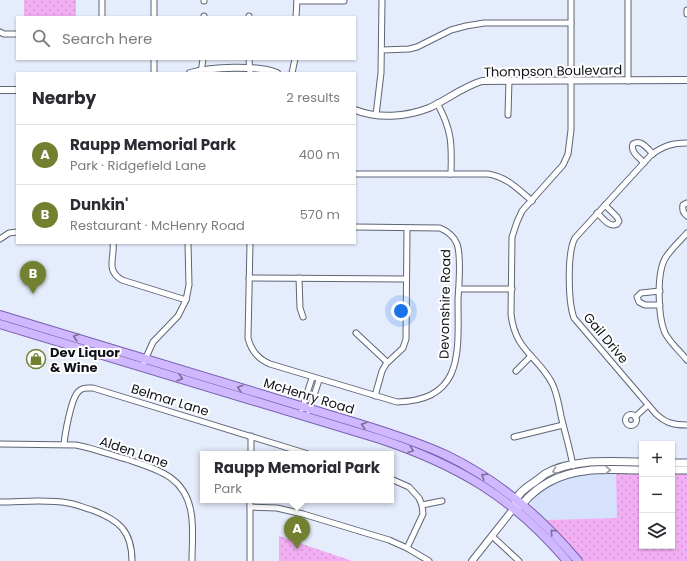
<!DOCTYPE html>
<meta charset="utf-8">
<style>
body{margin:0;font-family:Poppins,sans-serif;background:#f2f2f3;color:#2b2b33}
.controls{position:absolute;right:12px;bottom:12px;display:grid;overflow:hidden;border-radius:0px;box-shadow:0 1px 3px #0004}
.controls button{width:36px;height:36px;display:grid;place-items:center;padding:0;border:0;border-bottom:1px solid #e1e1e2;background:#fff;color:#2b2b33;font:20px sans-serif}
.you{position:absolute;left:401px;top:311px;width:14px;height:14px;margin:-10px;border:3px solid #fff;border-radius:50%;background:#1a73e8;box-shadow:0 0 0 6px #1a73e833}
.badge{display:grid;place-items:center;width:26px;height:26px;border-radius:50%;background:#718130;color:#fff;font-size:13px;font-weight:700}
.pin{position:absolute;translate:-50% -33px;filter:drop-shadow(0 1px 2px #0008)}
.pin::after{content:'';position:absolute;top:21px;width:14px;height:12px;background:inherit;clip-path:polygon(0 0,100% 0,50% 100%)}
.popup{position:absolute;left:200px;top:451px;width:194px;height:52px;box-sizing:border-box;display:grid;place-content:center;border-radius:0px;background:#fff;filter:drop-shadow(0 1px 3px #0005);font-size:13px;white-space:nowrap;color:#7c7c81}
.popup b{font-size:15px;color:#2b2b33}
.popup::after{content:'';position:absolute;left:50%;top:100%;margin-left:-8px;border:8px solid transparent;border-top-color:#fff}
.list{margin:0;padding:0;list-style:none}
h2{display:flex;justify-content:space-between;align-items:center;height:52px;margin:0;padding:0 16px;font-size:17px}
h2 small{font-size:13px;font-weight:400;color:#7c7c81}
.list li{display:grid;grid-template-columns:26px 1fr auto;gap:12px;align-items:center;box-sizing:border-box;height:60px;padding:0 16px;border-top:1px solid #e1e1e2}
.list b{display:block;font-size:15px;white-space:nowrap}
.list p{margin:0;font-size:13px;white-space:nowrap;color:#7c7c81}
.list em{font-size:13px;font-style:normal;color:#7c7c81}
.icon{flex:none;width:22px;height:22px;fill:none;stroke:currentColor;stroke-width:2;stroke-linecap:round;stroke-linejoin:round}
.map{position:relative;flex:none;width:687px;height:561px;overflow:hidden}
.search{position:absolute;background:#fff;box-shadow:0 1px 3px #0004;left:16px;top:16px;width:340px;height:44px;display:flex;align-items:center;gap:10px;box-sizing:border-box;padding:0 14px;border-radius:0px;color:#7c7c81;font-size:15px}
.panel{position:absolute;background:#fff;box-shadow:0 1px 3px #0004;left:16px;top:72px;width:340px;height:172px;border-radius:0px}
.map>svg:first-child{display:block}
.built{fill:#d6e2fc}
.green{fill:url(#green-dots)}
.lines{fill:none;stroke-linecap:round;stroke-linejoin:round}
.minor-casing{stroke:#5e6576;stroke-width:7}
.tertiary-casing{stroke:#5e6576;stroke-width:8}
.secondary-casing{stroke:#5e6576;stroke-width:9}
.primary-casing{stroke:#775fae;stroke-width:10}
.minor{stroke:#fff;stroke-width:5}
.tertiary{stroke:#fff;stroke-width:6}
.secondary{stroke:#fff;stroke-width:7}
.primary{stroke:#cfb8fe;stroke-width:8}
.oneway{stroke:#796d97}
.oneway2{stroke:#9fa0a3}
.labels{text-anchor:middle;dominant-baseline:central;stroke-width:4;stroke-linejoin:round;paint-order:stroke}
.street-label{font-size:13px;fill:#101219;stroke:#fff}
.poi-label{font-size:13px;font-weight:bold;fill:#101219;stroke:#fff;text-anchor:start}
</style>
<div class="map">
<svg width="687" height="561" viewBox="0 0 687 561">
<defs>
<pattern id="green-dots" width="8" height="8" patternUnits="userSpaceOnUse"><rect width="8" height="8" fill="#f2aef2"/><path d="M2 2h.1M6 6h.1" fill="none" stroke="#ce95cf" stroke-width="1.8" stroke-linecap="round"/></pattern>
</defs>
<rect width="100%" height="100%" fill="#e5ecfc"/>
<!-- built -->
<polygon class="built" points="592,473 616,473 617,518 545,520 533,509 531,506 532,499 541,490 553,483 565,478"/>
<!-- green -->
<g class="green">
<rect x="24" y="0" width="52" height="17"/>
<polygon points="616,473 642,473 642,546 672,546 672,473 687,473 687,561 582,561 545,520 617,518"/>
<polygon points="279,536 352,561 279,561"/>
</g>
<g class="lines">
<!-- minor casing -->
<g class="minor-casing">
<g id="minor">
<polyline points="102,0 102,17"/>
<polyline points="154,0 154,17"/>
<path d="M571,0V130L568,154L563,165L522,211L517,222L512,237L511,314C515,351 537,355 552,383C557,393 559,405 561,416C565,433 570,449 573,466"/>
<polyline points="204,1 204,0"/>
<polyline points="297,1 344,1"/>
<polyline points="687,10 687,14"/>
<polyline points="249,16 249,17"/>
<polyline points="204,17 204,16"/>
<polyline points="296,17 297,0"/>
<polyline points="0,32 4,34 17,34"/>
<polyline points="382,50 409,49 417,47 451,30 466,26 484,23 571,23"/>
<polyline points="154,59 154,73"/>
<polyline points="249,59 250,73"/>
<polyline points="201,73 203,59"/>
<polyline points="292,73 295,59"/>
<polyline points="628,81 628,0"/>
<path d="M437,103C452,130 452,144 451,174"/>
<polyline points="376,115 381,73 382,0"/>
<polyline points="508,115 509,80"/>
<path d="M687,143C672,143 663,146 651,155L575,238C567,252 568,302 574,318L656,414C666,423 673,425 687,425"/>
<path d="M644,163C639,157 630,152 633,144C641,139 647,148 653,154"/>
<path d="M355,174H488C507,177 518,189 532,201"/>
<path d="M687,203L683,205C682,210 683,213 687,216"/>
<path d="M597,213C603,218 609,228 617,224L619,221L617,217L605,205"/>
<path d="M687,233C680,241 672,248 666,257C656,272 658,317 665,333C670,343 680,351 687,360"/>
<polyline points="0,239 9,233 17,232"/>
<path d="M113,243C115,258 105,270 122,280L186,300"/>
<path d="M250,243L248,338C251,351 258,359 270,364L397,402C465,401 458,350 458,299C459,286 461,255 457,244C454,236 447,231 440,228L355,227"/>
<polyline points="249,278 406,279"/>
<polyline points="299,278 300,308 303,317"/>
<polyline points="459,289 512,289"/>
<polyline points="660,291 641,293 637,297 639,302 645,305 660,305"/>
<polyline points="356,333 387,362"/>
<polyline points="144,362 153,342 178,316 186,300 189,285 188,243"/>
<polyline points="516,371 531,356"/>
<polyline points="375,396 382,371 386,364 403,348 406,339 407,228"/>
<polyline points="302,409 312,378"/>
<polyline points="309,411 319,380"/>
<circle cx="631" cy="420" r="5.5"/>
<polyline points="635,417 648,405"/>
<polyline points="514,437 563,425"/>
<path d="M0,444L76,445L85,447C100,451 115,456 129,460C159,470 185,477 191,512C194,527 192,545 192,561"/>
<path d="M64,444C65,434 71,399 78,392C82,387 87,388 93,388L308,454"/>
<polyline points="251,454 251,436"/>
<polyline points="391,479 409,487 419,498 422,505 423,514 407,548"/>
<path d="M0,502C22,502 46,499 68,503C76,504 84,508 92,510C119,520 132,531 132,561"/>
<polyline points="422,505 442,501"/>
<polyline points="250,507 277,508 303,514 389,540 407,548 429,561"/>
<polyline points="492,536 519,561"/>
<polyline points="250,561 250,500"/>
</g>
</g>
<!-- tertiary casing -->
<g class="tertiary-casing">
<g id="tertiary">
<path d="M190,73C212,67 256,65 277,73"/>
<polyline points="0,90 17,90"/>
<path d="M355,110C378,119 406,117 429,108C447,100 462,87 482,81L687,80"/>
<polyline points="472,561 514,508"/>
</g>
</g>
<!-- secondary casing -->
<g class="secondary-casing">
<g id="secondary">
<polyline points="672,463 687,463"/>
<polyline points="672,470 687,470"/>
<path d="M515,503C516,495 524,490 530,485C535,482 540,478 545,474C572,458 612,462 642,462"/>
<path d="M518,507C524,504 526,499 531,495C536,490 542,486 549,482C577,466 610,470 642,470"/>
</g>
</g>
<!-- primary casing -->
<g class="primary-casing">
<g id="primary">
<path d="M0,315L360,424C389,433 418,442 446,455C498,480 541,517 578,561"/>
<path d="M0,324L380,439C458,465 514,498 567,561"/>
</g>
</g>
<!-- minor -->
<use href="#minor" class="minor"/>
<!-- tertiary -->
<use href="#tertiary" class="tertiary"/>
<!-- secondary -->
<use href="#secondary" class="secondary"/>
<!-- primary -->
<use href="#primary" class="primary"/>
</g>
<!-- one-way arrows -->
<defs><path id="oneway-chevron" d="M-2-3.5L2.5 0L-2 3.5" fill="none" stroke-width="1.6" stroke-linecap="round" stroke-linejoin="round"/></defs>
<g class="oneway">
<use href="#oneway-chevron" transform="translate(76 337) rotate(-163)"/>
<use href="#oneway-chevron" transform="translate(180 378) rotate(17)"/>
<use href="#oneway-chevron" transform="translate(240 388) rotate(-163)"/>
<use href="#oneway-chevron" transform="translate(364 425) rotate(-163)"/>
<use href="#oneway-chevron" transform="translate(411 450) rotate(20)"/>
<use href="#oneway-chevron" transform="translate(484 476) rotate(-148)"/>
<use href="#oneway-chevron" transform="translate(553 532) rotate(-134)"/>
</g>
<g class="oneway2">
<use href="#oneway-chevron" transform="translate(608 470)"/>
<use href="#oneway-chevron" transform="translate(555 471) rotate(160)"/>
</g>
<!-- icons -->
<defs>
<g id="shop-ring" transform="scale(1)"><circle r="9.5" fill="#fff" stroke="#718130" stroke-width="1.5"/><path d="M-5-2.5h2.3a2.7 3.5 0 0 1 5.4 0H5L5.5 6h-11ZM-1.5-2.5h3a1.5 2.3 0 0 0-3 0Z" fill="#718130"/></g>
</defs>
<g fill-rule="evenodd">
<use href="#shop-ring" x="36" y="359"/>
</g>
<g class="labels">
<!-- street labels -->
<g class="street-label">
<text transform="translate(553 71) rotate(-1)">Thompson Boulevard</text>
<text transform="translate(445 304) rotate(-89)">Devonshire Road</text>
<text transform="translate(606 338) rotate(50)">Gail Drive</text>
<text transform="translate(309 396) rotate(17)">McHenry Road</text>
<text transform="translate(170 400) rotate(17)">Belmar Lane</text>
<text transform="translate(134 452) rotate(19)">Alden Lane</text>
</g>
<!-- poi labels -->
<g class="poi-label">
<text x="50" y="352">Dev Liquor<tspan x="50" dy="15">&amp; Wine</tspan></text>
</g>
</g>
</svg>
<div class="controls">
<button>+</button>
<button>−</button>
<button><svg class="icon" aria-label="layers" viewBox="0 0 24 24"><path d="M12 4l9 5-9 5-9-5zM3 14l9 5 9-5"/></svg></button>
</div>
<div class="you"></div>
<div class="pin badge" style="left:297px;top:549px">A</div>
<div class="popup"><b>Raupp Memorial Park</b>Park</div>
<div class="pin badge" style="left:33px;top:294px">B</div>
<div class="search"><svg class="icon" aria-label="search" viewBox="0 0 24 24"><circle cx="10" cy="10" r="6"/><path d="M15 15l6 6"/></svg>Search here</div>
<section class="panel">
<h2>Nearby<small>2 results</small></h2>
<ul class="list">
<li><span class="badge">A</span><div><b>Raupp Memorial Park</b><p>Park · Ridgefield Lane</p></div><em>400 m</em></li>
<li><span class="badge">B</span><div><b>Dunkin'</b><p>Restaurant · McHenry Road</p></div><em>570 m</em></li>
</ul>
</section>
</div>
